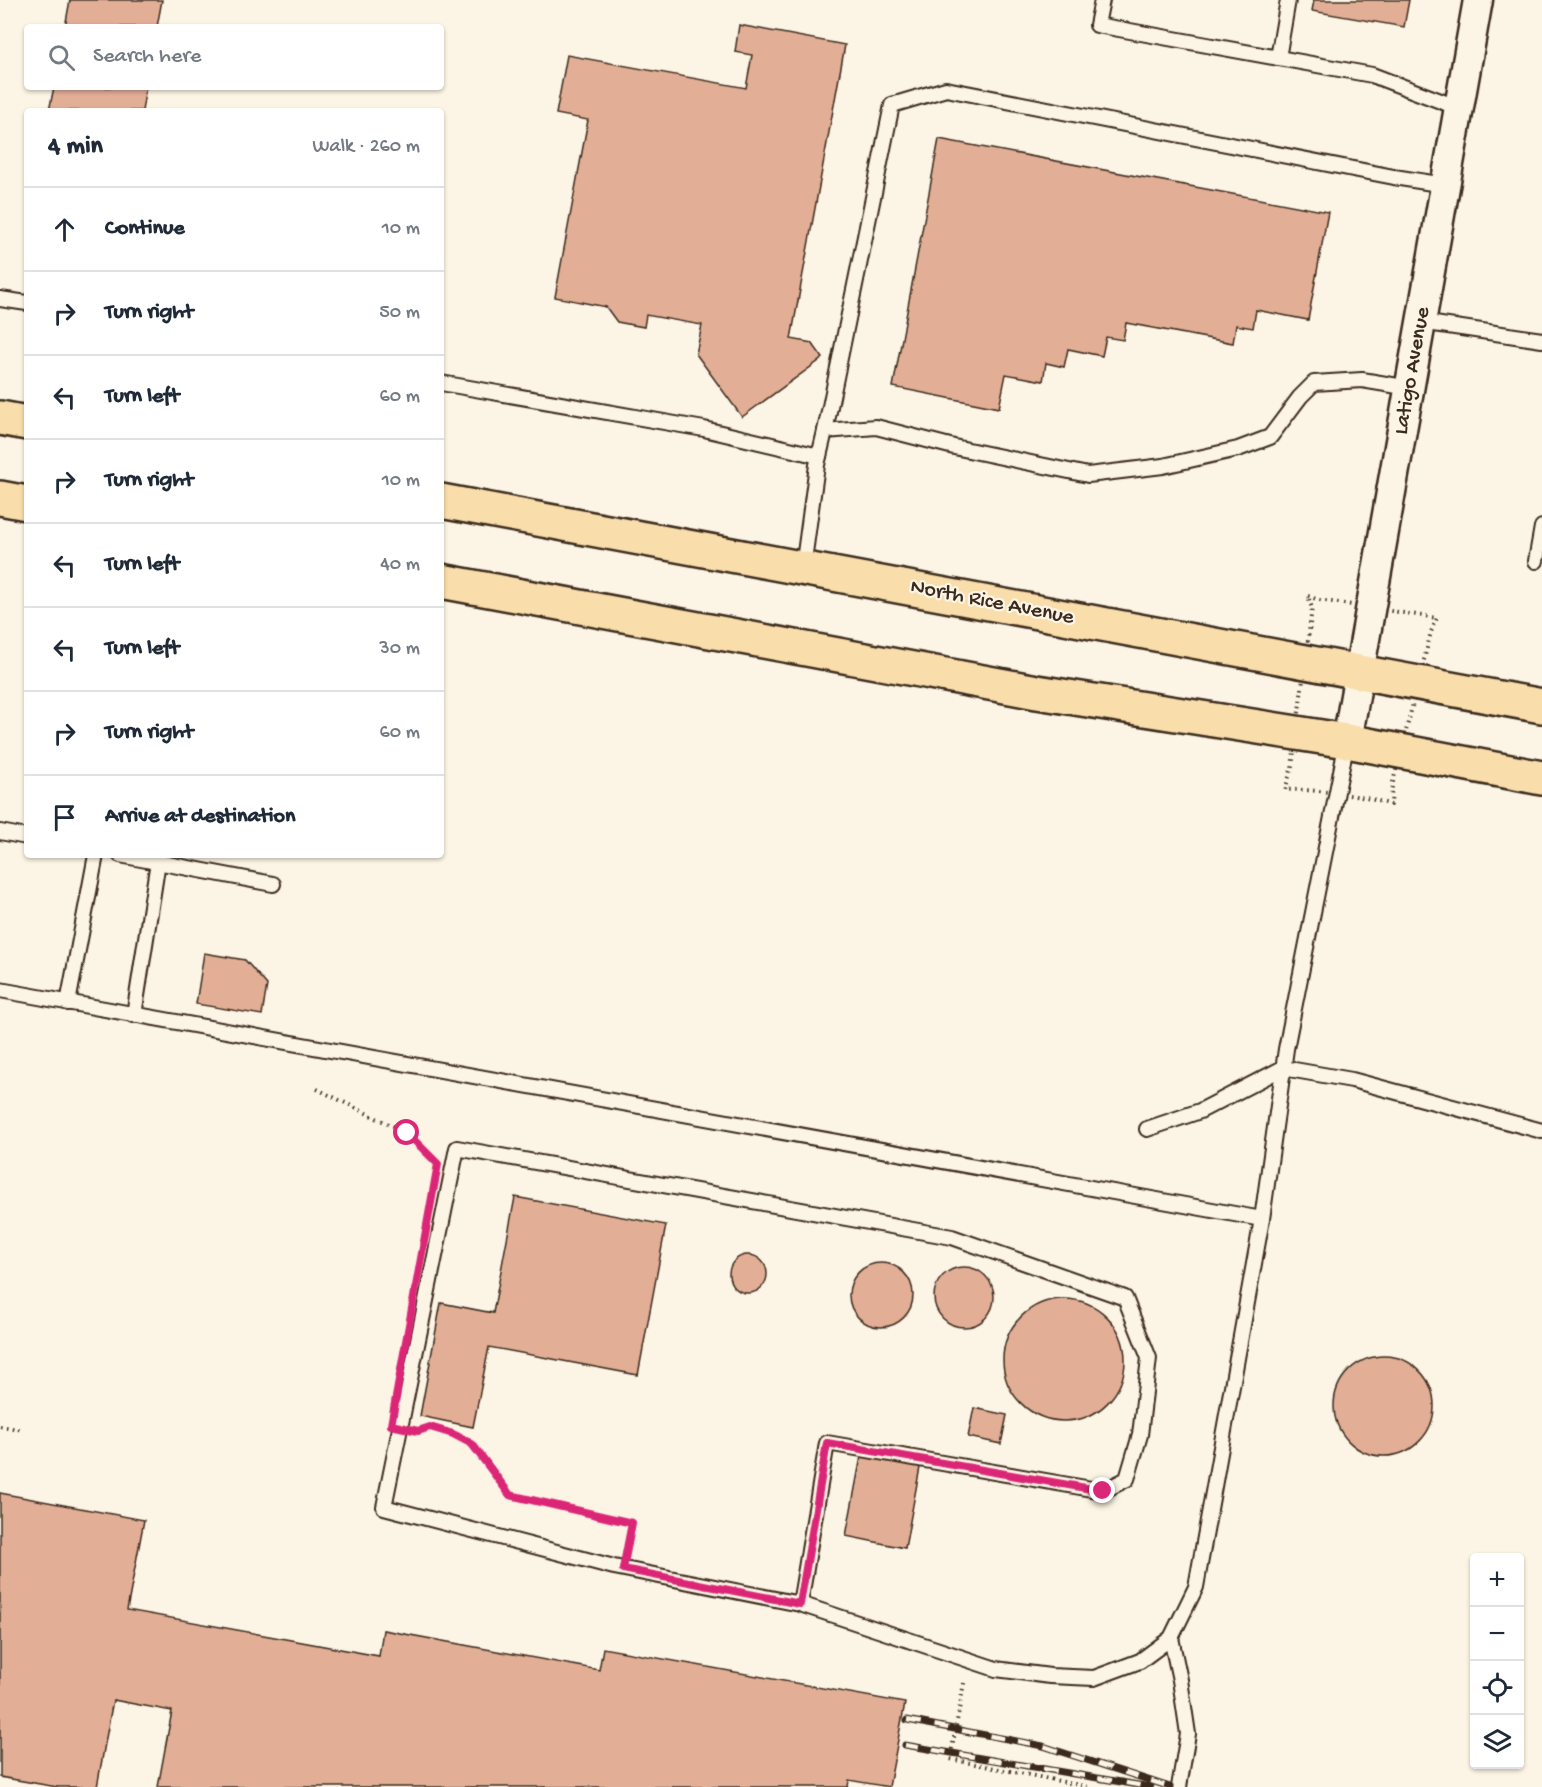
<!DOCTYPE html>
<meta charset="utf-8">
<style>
body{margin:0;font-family:"Gochi Hand",sans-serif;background:#f6f6f7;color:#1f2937}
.controls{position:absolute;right:18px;bottom:18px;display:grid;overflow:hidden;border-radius:6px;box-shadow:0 2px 4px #0004}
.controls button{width:54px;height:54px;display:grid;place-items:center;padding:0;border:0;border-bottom:2px solid #e0e1e3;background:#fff;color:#1f2937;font:30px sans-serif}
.stop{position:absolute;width:18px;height:18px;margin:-14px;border:4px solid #db2777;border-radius:50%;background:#fff}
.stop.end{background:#db2777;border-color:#fff;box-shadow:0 2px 6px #0008}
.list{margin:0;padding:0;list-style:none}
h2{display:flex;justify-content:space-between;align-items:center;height:78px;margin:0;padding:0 24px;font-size:26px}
h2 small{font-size:20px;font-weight:400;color:#747a83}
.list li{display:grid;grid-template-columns:39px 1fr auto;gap:18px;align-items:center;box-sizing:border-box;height:84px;padding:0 24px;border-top:2px solid #e0e1e3}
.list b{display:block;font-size:22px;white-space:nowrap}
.list em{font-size:20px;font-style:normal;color:#747a83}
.icon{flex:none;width:33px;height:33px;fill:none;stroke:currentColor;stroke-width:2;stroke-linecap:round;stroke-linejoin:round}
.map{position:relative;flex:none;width:1542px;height:1787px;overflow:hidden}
.search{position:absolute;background:#fff;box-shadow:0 2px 4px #0004;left:24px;top:24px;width:420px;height:66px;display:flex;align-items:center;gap:15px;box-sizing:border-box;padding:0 21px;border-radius:6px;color:#747a83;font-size:22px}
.panel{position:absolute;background:#fff;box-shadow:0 2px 4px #0004;left:24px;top:108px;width:420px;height:750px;border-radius:6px}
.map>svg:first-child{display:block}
.building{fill:#e2ae96;stroke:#3b2a1e;stroke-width:1.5}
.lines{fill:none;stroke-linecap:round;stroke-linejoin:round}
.service-casing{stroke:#3b2a1e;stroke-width:18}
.minor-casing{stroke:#3b2a1e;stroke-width:33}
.trunk-casing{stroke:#3b2a1e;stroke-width:38}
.path{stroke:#3b2a1e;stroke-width:4;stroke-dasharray:1.5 4.5;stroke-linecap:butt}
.service{stroke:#fcf5e5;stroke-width:14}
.minor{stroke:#fcf5e5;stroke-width:28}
.trunk{stroke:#f9deab;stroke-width:33}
.rail-casing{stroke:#3b2a1e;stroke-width:7}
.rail{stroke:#fcf5e5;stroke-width:4.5;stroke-dasharray:14;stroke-linecap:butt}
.route{stroke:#db2777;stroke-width:8}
.labels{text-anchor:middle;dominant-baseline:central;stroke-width:4.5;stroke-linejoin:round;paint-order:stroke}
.street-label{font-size:22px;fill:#3b2a1e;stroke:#fcf5e5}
</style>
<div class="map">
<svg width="1542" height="1787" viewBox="0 0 1542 1787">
<rect width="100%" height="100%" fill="#fcf5e5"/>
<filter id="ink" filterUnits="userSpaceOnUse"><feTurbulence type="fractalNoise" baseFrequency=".0167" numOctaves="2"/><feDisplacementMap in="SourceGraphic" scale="12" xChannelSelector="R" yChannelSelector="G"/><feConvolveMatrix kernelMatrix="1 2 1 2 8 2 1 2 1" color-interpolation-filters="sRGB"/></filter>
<g filter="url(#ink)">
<!-- building -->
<g class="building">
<polygon points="70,0 162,0 157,27 65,27"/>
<polygon points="1314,0 1409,0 1404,27 1312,11"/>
<polygon points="739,25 845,45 791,339 812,343 823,358 742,417 696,354 702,325 646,315 644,327 617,322 606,307 555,297 588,120 556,114 567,55 746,88 752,55 735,52"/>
<polygon points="54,87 146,87 142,111 49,111"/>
<polygon points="939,139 1328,212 1308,320 1256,310 1253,328 1236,325 1233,343 1126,323 1123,340 1106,337 1102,356 1068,349 1064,367 1046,363 1043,381 1006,374 999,408 893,387"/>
<polygon points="204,953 245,960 267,985 262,1015 196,1004"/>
<polygon points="515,1197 666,1225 638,1375 489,1347 473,1427 420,1416 441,1303 493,1313"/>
<circle cx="748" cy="1274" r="19"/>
<circle cx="881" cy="1295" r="32"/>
<circle cx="964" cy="1297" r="30"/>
<circle cx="1064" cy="1360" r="61"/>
<circle cx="1384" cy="1406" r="50"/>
<polygon points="974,1408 1007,1415 1001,1444 968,1437"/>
<polygon points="862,1451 921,1462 905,1548 846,1536"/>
<polygon points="0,1493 144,1520 127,1610 379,1656 383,1630 599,1670 603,1648 905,1703 889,1787 849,1780 848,1787 158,1787 172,1711 113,1700 97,1787 57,1787 0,1777"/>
</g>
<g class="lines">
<!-- service casing -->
<g class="service-casing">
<g id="service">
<polyline points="1102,0 1097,25 1372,75 1459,108"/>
<polyline points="1278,58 1288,0"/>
<polyline points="0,299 27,303"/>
<polyline points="1421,322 1542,340"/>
<polyline points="441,383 704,429 819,456"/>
<polyline points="825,431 892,105 946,89 1394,177 1445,185"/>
<polyline points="1536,561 1542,527"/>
<polyline points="803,568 817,465 825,431 876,427 954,447 1088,475 1163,466 1238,449 1270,437 1300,397 1314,383 1362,380 1410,388"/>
<polyline points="0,832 27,837"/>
<polyline points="120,855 273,884"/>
<polyline points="0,990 1262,1219"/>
<polyline points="68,1003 96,855"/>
<polyline points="134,1015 159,855"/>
<polyline points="1147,1129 1200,1111 1283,1068 1352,1080 1542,1131"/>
<polyline points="800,1604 827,1443 1103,1491 1127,1479 1140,1435 1149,1358 1125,1298 952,1237 457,1148 384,1507 614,1567 800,1604 996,1669 1050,1676 1094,1678 1140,1661 1171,1638 1196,1587 1262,1219 1286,1049 1347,741"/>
<polyline points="1171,1638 1180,1680 1188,1734 1179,1787"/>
</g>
</g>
<!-- minor casing -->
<g class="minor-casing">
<polyline id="minor" points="1347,741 1478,0"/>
</g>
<!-- trunk casing -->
<g class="trunk-casing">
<g id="trunk">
<polyline points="0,418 27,423"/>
<polyline points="0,498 27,503"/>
<polyline points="441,501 1542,706"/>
<polyline points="441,581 1037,692 1347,741 1542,778"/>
</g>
</g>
<!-- path -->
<g class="path">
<path d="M1308,596L1319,600L1437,618L1431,632L1392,786L1391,805C1368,796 1309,788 1285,790L1292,767L1312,608Z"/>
<polyline points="317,1089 407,1133 431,1157"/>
<polyline points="0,1426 23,1430"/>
<path d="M422,1429C436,1425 461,1434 472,1444C483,1454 500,1482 510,1495L632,1523L627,1546"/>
<polyline points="964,1683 950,1759 1089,1787"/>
</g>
<!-- service -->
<use href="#service" class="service"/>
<!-- minor -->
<use href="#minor" class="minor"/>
<!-- trunk -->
<use href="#trunk" class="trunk"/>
<!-- rail casing -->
<g class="rail-casing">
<g id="rail">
<polyline points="907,1720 1043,1746 1170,1787"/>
<polyline points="905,1745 1150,1787"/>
</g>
</g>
<!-- rail -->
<use href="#rail" class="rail"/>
</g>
</g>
<g class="lines" filter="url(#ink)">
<!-- route -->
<polyline class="route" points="407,1133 438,1164 391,1425 418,1431 430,1427 453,1434 472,1444 510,1495 632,1523 623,1569 800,1604 827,1443 1103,1491"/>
</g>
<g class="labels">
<!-- street labels -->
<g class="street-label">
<text transform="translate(1413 371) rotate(-80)">Latigo Avenue</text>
<text transform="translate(992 603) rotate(11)">North Rice Avenue</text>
</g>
</g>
</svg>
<div class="controls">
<button>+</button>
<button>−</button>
<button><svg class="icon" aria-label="locate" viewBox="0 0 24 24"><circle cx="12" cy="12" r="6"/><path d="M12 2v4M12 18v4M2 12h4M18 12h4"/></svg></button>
<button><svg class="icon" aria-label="layers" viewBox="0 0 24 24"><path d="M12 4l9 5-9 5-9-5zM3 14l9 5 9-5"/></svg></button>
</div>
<div class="stop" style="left:407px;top:1133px"></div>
<div class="stop end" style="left:1103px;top:1491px"></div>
<div class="search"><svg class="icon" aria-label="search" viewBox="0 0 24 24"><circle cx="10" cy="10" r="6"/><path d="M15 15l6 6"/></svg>Search here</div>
<section class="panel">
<h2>4 min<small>Walk · 260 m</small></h2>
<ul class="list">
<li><svg class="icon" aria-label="ahead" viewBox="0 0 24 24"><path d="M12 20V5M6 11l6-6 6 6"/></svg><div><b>Continue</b></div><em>10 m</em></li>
<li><svg class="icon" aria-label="right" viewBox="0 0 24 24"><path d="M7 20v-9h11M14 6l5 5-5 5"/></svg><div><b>Turn right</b></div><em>50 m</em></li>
<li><svg class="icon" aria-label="left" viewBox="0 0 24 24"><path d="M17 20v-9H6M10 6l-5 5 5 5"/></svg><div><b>Turn left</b></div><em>60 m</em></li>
<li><svg class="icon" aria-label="right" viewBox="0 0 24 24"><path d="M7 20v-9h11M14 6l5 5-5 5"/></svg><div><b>Turn right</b></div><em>10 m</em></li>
<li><svg class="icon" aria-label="left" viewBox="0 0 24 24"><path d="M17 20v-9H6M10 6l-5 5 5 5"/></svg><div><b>Turn left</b></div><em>40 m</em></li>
<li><svg class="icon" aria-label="left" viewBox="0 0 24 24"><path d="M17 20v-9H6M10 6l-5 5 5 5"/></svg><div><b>Turn left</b></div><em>30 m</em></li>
<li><svg class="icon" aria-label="right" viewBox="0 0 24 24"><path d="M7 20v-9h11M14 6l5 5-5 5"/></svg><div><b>Turn right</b></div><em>60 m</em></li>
<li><svg class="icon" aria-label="arrive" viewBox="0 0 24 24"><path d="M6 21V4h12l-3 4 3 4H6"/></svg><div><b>Arrive at destination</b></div></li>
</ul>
</section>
</div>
